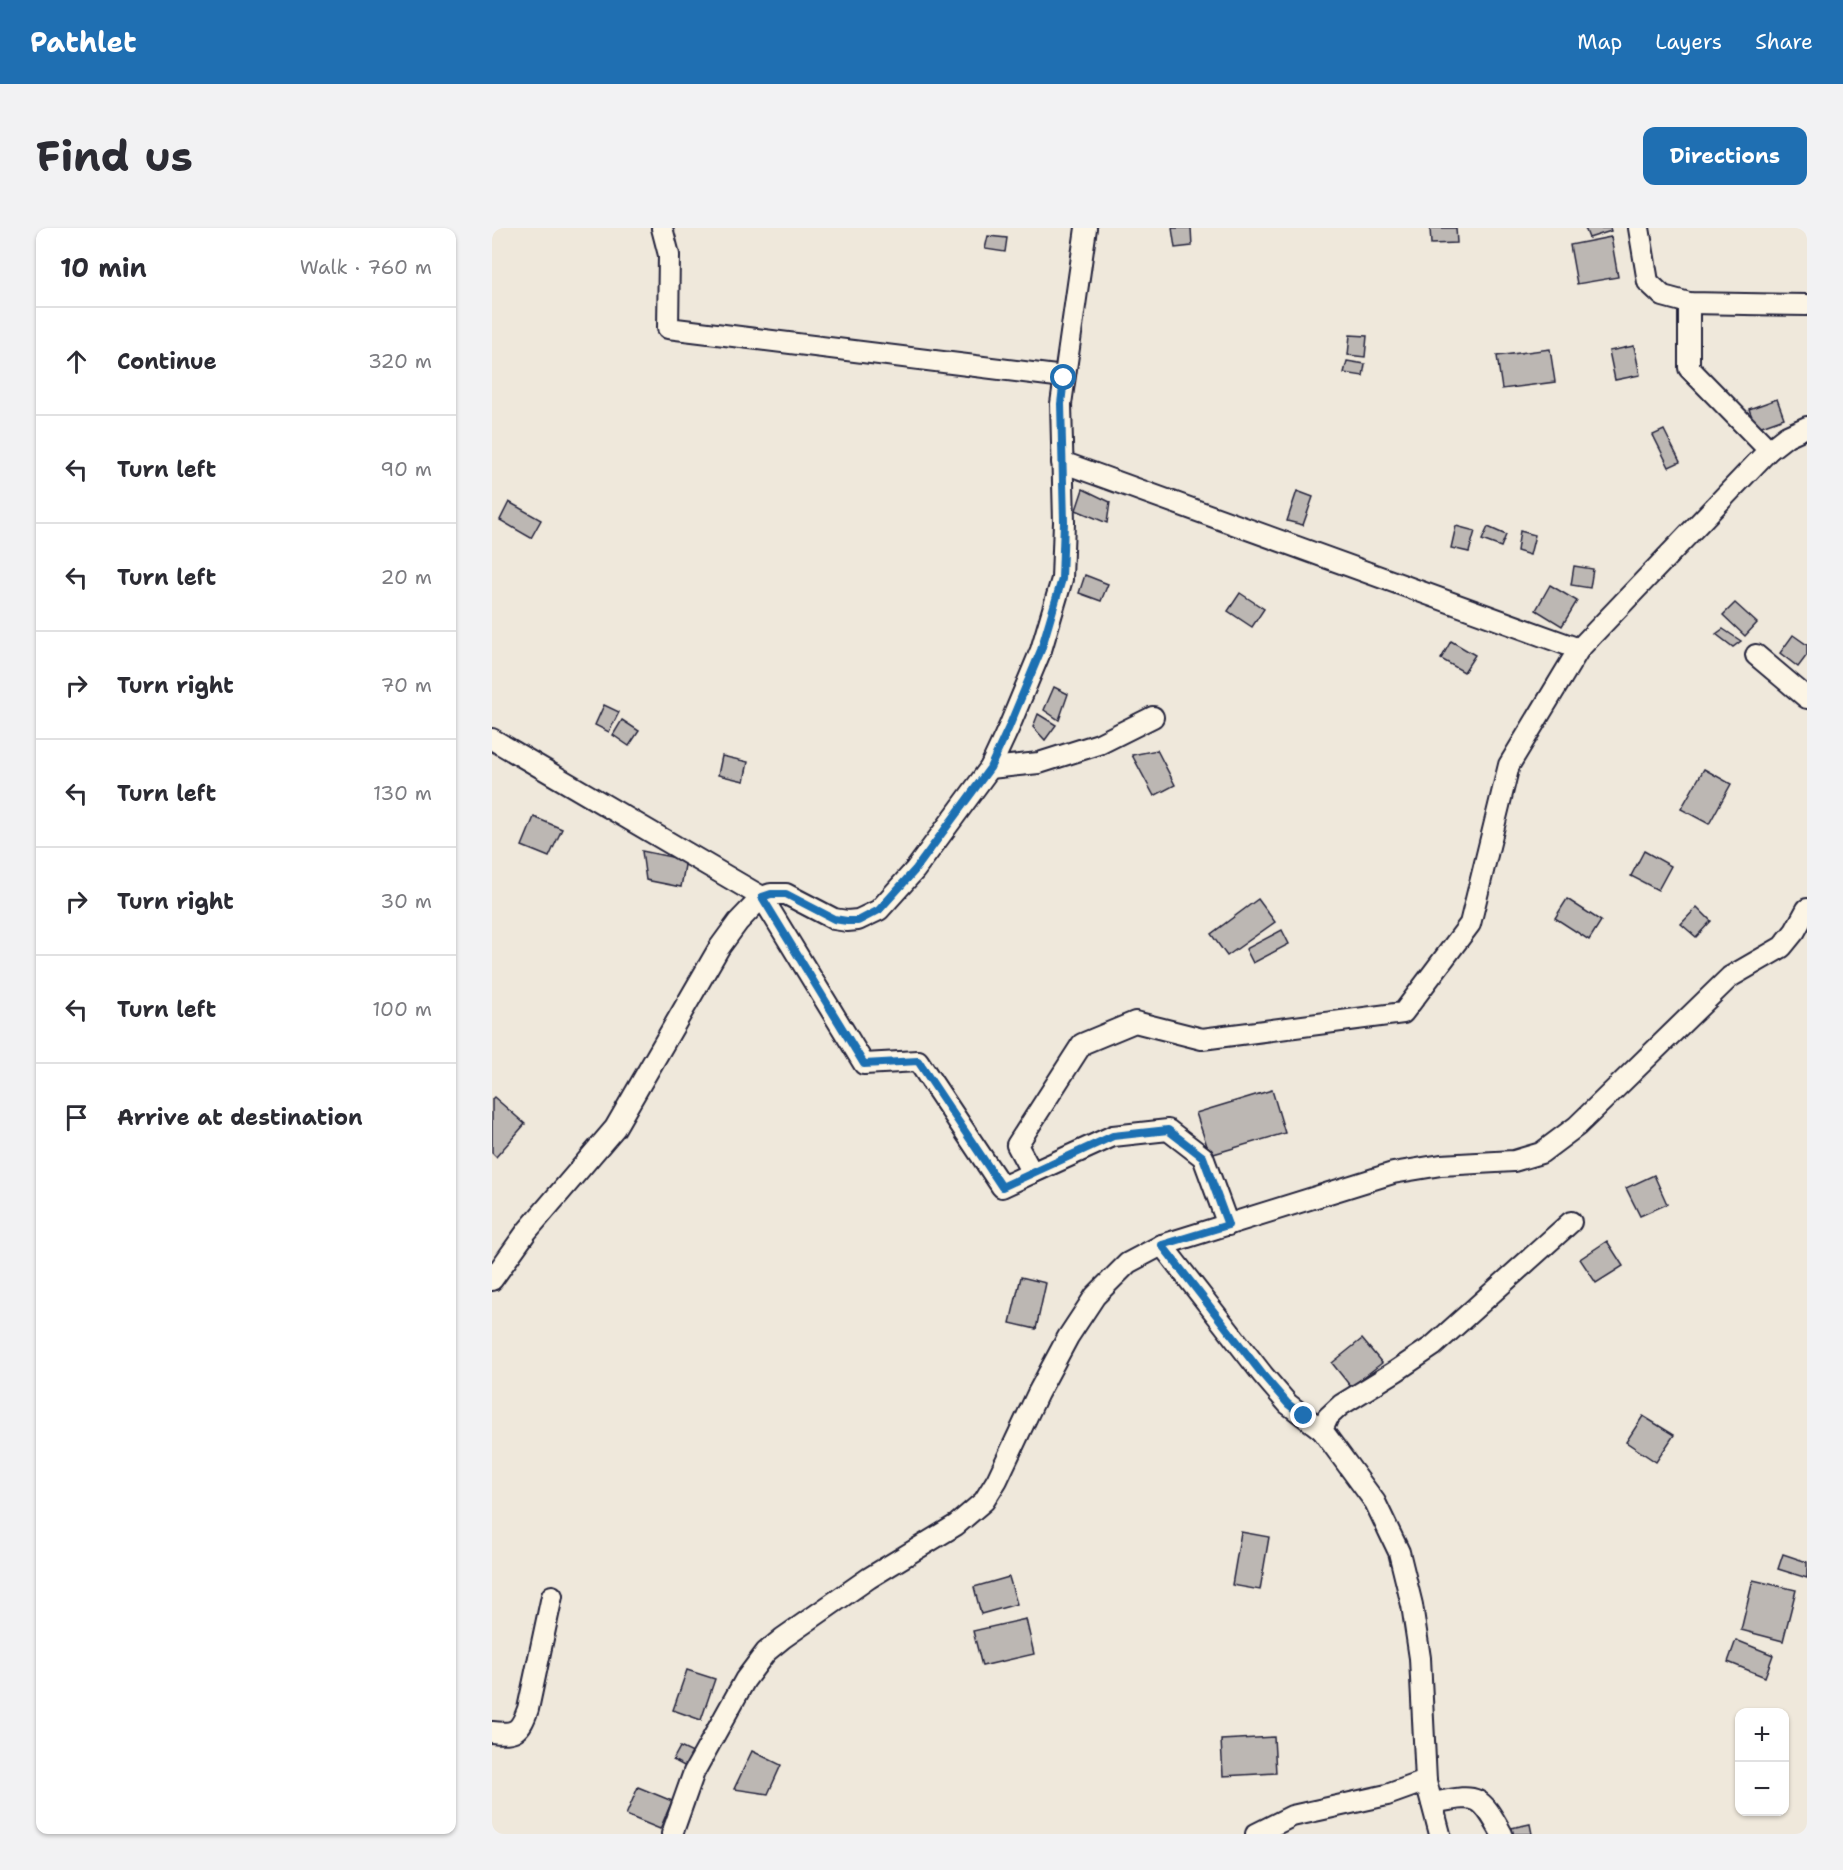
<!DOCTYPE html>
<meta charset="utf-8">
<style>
body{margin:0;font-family:"Shantell Sans",sans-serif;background:#f2f2f3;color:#2b2b33}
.controls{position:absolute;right:18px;bottom:18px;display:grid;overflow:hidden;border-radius:12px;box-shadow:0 2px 4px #0004}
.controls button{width:54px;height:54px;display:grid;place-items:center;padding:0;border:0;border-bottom:2px solid #e1e1e2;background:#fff;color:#2b2b33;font:30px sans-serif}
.stop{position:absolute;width:18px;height:18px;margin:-14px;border:4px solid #1f6fb2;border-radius:50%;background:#fff}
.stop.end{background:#1f6fb2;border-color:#fff;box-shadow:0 2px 6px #0008}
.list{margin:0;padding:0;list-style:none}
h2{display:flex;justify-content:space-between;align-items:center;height:78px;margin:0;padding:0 24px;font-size:26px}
h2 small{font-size:20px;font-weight:400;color:#7c7c81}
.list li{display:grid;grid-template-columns:39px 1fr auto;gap:18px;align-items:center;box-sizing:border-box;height:108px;padding:0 24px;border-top:2px solid #e1e1e2}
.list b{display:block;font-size:22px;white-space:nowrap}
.list em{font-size:20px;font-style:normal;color:#7c7c81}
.icon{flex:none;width:33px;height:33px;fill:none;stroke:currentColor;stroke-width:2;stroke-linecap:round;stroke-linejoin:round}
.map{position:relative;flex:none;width:1315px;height:1606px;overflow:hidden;border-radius:12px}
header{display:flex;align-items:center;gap:36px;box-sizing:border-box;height:84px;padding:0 30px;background:#1f6fb2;color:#fff}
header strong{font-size:28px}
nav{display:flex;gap:33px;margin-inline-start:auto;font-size:21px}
.intro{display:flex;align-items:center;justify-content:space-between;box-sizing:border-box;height:144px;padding:0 36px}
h1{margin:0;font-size:42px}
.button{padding:15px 27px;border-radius:12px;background:#1f6fb2;color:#fff;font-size:21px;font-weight:700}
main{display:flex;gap:36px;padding:0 36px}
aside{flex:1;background:#fff;border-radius:12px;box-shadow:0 2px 4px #0004}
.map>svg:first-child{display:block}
.building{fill:#bcb7b3;stroke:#22223b;stroke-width:1.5}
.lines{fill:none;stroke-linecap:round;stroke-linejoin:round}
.minor-casing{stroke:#22223b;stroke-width:24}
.minor{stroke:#fcf5e5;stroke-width:20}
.route{stroke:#1f6fb2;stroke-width:8}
</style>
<header>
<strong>Pathlet</strong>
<nav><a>Map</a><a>Layers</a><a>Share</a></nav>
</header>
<div class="intro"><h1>Find us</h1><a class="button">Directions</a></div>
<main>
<aside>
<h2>10 min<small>Walk · 760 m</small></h2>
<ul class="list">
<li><svg class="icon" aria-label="ahead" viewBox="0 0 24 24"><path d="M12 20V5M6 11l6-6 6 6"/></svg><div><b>Continue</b></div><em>320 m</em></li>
<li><svg class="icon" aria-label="left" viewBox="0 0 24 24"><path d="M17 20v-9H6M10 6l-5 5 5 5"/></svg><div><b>Turn left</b></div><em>90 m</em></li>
<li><svg class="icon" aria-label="left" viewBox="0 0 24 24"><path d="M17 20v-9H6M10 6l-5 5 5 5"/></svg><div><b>Turn left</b></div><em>20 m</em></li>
<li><svg class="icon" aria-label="right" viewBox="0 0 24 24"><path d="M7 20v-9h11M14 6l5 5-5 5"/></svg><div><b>Turn right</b></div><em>70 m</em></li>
<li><svg class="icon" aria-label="left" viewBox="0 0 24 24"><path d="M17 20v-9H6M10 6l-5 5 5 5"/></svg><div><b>Turn left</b></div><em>130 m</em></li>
<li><svg class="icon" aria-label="right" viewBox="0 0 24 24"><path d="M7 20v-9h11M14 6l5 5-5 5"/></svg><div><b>Turn right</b></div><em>30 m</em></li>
<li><svg class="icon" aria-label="left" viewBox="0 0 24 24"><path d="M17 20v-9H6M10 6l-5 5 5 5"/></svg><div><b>Turn left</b></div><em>100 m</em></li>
<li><svg class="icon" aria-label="arrive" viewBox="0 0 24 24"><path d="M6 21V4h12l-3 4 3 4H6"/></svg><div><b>Arrive at destination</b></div></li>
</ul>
</aside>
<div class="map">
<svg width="1315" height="1606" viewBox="0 0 1315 1606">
<rect width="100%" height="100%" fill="#efe8db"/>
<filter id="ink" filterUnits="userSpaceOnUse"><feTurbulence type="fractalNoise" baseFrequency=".0167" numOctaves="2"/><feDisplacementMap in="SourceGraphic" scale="12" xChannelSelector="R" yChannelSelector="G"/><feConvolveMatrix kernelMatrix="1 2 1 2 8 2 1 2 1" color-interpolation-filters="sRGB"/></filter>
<g filter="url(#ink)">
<!-- building -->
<g class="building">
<polygon points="680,0 699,0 700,18 683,20"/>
<polygon points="938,0 964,0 965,15 939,16"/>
<polygon points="1093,0 1118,0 1119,3 1097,10"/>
<polygon points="496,8 515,10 513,24 493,21"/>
<polygon points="1119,9 1126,49 1085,56 1078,17"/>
<polygon points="858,107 875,108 873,129 856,127"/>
<polygon points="1142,118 1148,147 1123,152 1117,123"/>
<polygon points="1058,121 1063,154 1010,161 1005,128"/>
<polygon points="855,133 873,136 871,148 852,145"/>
<polygon points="1285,171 1292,190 1264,200 1257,181"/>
<polygon points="1172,202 1188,234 1177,239 1161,207"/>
<polygon points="591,261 618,274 615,295 584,282"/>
<polygon points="805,263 821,269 811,297 795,293"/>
<polygon points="17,274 49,292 39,310 8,292"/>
<polygon points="964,298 983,303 977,324 959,320"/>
<polygon points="996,299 1014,307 1009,319 990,312"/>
<polygon points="1028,303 1043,307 1038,327 1025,323"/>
<polygon points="1082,338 1101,341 1098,360 1079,357"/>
<polygon points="593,347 616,356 609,373 587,365"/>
<polygon points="1058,357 1085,373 1070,398 1044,382"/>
<polygon points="748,365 772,381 760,399 736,383"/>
<polygon points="1243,375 1265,395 1253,408 1231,387"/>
<polygon points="1231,401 1249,413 1241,419 1224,406"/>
<polygon points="1301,407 1315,417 1315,427 1306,439 1288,425"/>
<polygon points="959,413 983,427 972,444 949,431"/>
<polygon points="562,459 576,466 567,492 552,482"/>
<polygon points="112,477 127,484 117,504 103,497"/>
<polygon points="546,486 564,497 553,512 541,499"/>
<polygon points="130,492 147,503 137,518 121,507"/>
<polygon points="665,522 683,557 662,568 640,527"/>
<polygon points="230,528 256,534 252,553 226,547"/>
<polygon points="1212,541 1239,556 1217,596 1189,581"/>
<polygon points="42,589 70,601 57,629 30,618"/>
<polygon points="150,623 194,632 189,659 154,652"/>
<polygon points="1152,623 1179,638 1166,662 1139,648"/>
<polygon points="766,671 783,694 735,728 719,706"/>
<polygon points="1075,671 1109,693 1097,712 1063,690"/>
<polygon points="1205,679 1219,693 1204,709 1189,696"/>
<polygon points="790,702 797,716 761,735 754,721"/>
<polygon points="780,862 793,905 718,927 704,885"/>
<polygon points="2,869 33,896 4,929 0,925 0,871"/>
<polygon points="1162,947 1175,976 1148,988 1134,960"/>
<polygon points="1115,1013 1131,1038 1104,1055 1088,1031"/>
<polygon points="529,1049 554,1055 544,1101 518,1095"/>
<polygon points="870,1111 890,1135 859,1159 840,1135"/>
<polygon points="1151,1188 1182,1207 1164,1234 1134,1214"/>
<polygon points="749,1304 777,1309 768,1362 740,1357"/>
<polygon points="1291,1326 1315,1334 1315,1350 1286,1341"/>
<polygon points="517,1349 525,1376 489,1386 482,1359"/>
<polygon points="1261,1352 1304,1362 1291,1413 1249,1402"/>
<polygon points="534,1391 542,1426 490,1438 481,1403"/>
<polygon points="1244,1412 1281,1427 1273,1449 1236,1434"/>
<polygon points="195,1442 223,1451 209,1492 181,1482"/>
<polygon points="782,1509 784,1545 731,1548 729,1512"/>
<polygon points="188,1519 201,1525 194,1539 181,1532"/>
<polygon points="260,1523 289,1537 276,1566 242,1561"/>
<polygon points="146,1559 180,1573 168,1601 134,1587"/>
<polygon points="1038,1596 1040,1606 1021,1606 1019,1600"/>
</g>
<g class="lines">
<!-- minor casing -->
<g class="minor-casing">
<g id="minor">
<polyline points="170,0 177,27 176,100 572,149"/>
<polyline points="1147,0 1156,54 1171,68 1197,75 1315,77"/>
<polyline points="1197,75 1197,140 1277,222"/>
<polyline points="570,234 1087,421"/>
<polyline points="1264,427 1315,470"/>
<polyline points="0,511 270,669 372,836 426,833 510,959 540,945"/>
<polyline points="498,540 547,535 607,516 661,489"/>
<polyline points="736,997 711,929 676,902 621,908 540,945 525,917 590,816 643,794 710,811 911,785 978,696 1017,537 1087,421 1277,222 1295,208 1315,199"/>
<polyline points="670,1017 771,1147 796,1176 830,1202"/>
<polyline points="0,1052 35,1003 123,900 227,720 246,694 270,669 279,666 294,666 342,691 355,693 366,692 387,682 423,642 498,540 517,499 549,422 570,351 572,294 569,176 594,0"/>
<path d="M0,1504C24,1507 28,1503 36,1481L60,1368"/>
<path d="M940,1575C985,1567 987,1564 1010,1606"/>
<polyline points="180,1606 202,1544 253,1452 274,1424 291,1410 377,1350 464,1297 492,1273 505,1252 546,1165 576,1109 603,1068 636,1035 670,1017 901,945 949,937 1022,933 1049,925 1085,898 1238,749 1290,719 1303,703 1315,681"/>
<polyline points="764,1606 800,1588 895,1567 934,1553"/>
<polyline points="948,1606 934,1553 928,1430 920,1377 907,1324 883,1274 830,1202 836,1189 849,1177 904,1143 941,1118 1079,994"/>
</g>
</g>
<!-- minor -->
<use href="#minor" class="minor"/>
</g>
</g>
<g class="lines" filter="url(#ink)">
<!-- route -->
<polyline class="route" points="572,150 569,176 572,294 570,351 549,422 517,499 498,540 423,642 387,682 366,693 355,693 342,691 294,666 279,666 270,669 372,836 426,833 510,959 621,908 676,902 711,929 736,997 670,1017 771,1147 796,1176 812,1188"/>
</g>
</svg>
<div class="controls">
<button>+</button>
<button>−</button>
</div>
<div class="stop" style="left:572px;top:150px"></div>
<div class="stop end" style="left:812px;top:1188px"></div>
</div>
</main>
